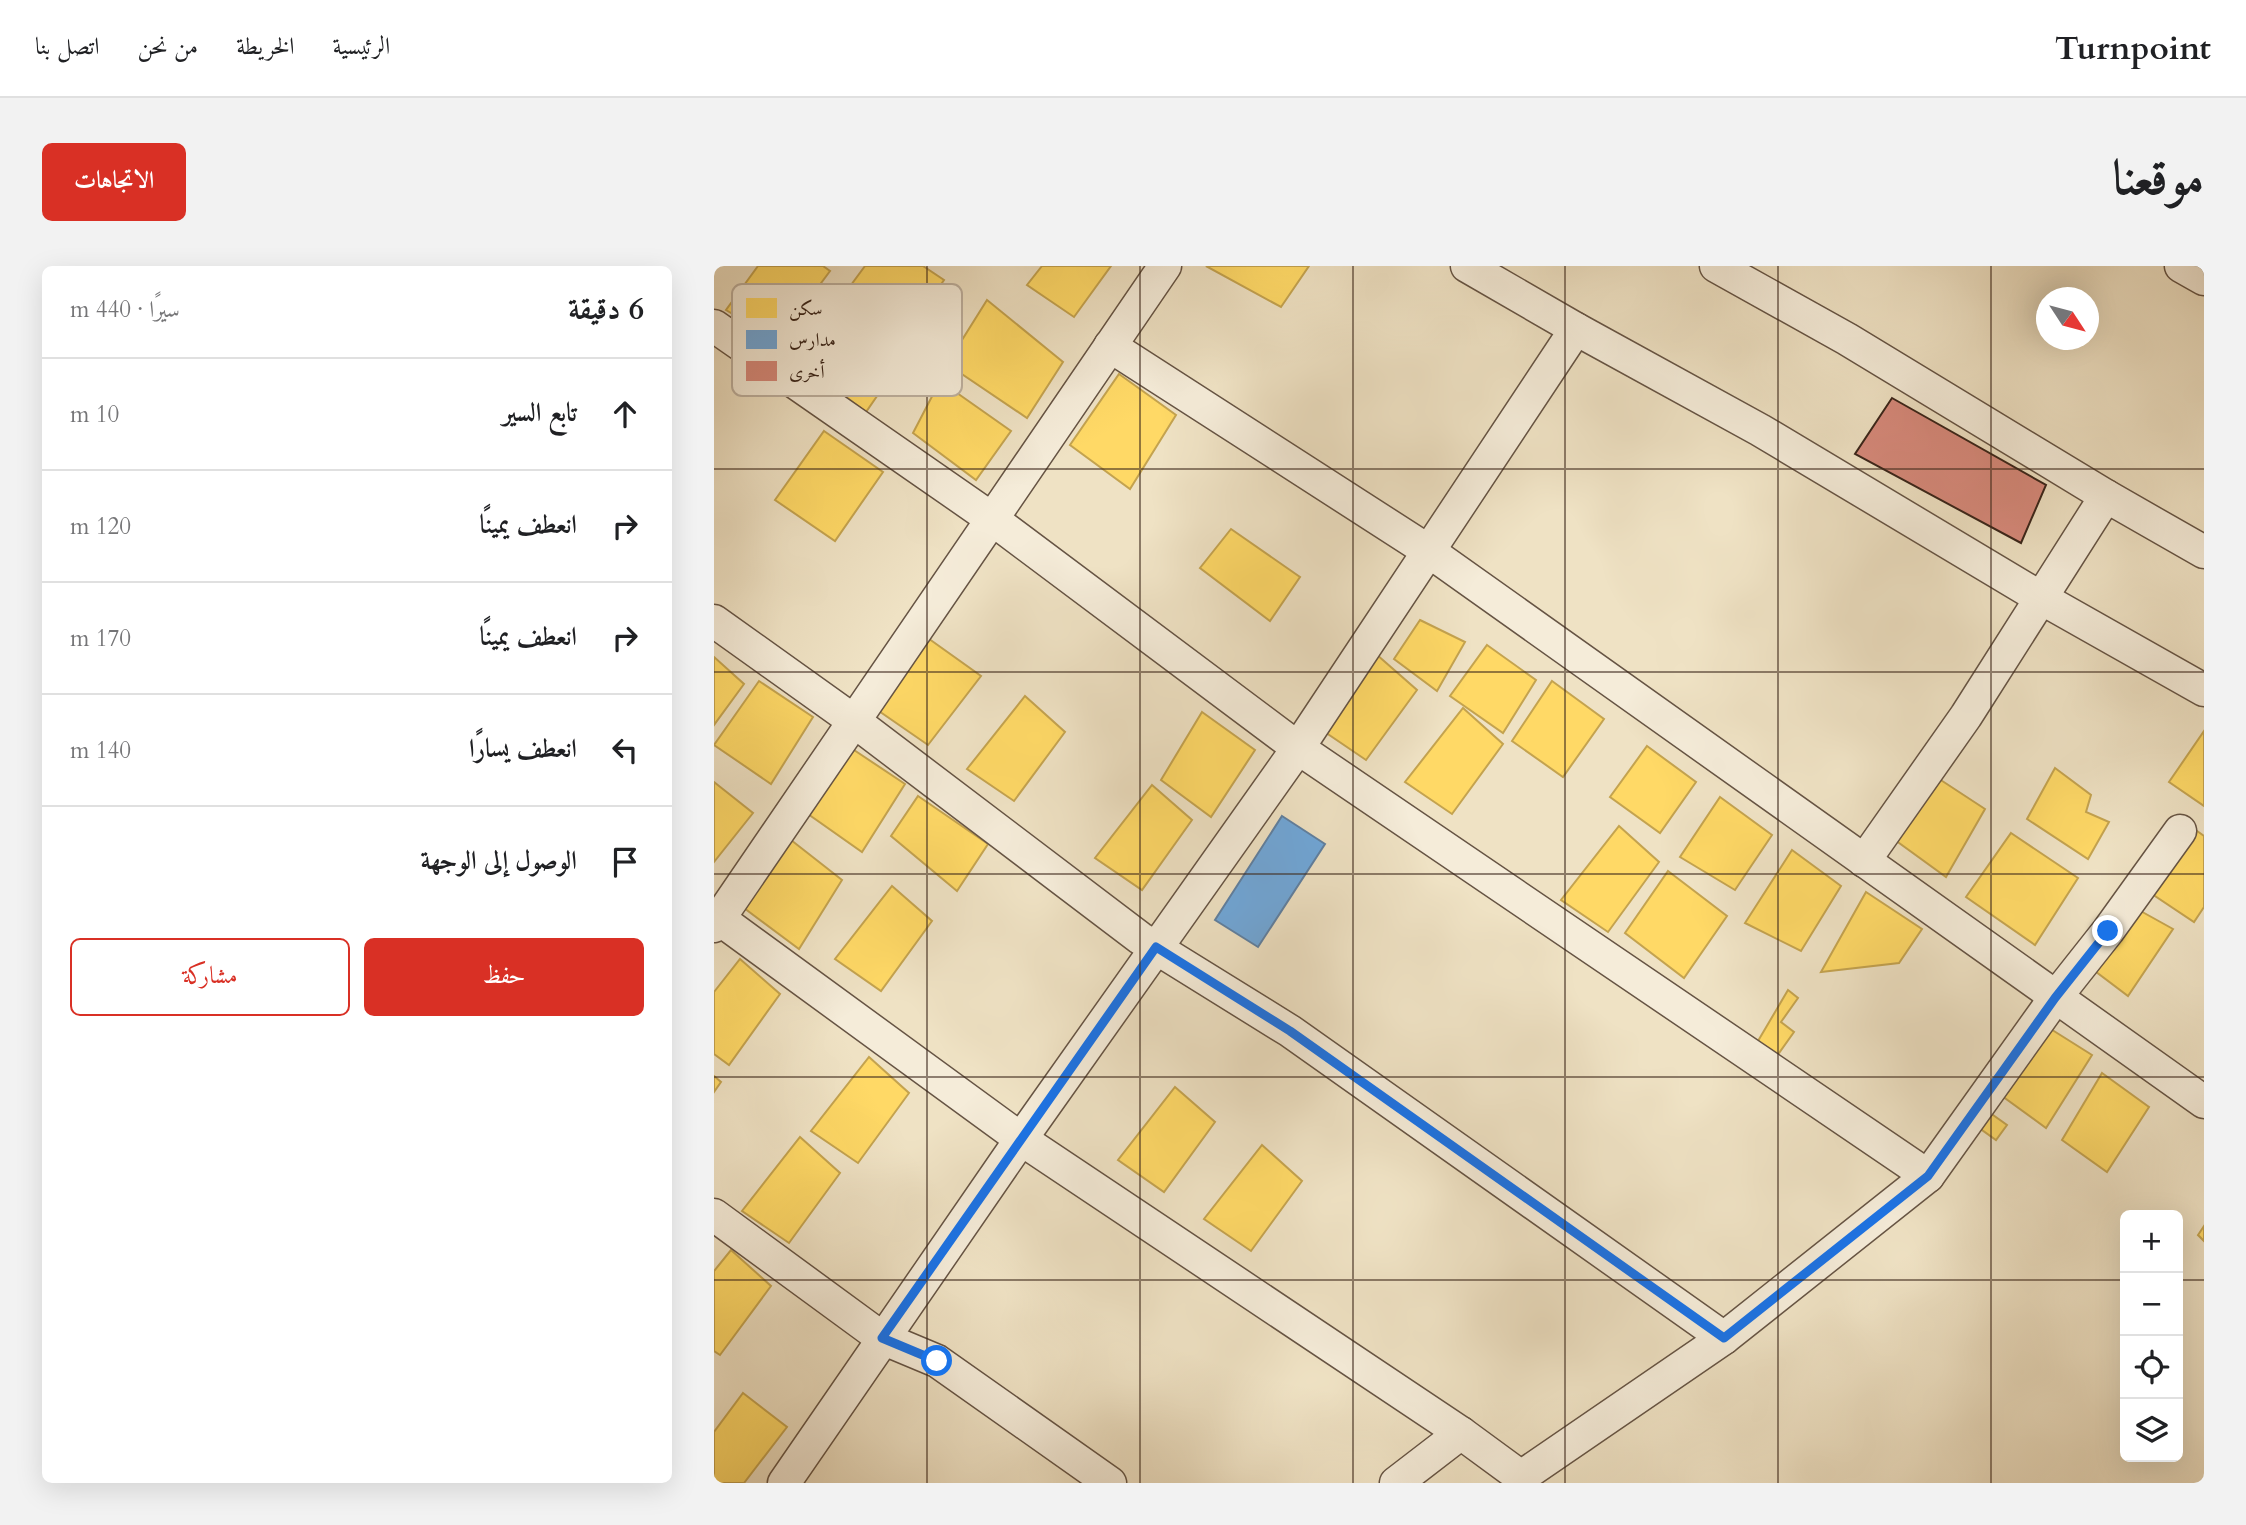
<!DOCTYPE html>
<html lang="ar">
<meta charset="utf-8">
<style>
body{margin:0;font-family:Cardo,Amiri,serif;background:#f2f2f2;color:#202124;direction:rtl}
.controls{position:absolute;right:21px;bottom:21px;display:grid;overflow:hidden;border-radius:10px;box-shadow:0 7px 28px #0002}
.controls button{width:63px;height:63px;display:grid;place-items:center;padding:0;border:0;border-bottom:2px solid #e0e0e0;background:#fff;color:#202124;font:35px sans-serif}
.compass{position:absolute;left:1322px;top:21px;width:63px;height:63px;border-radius:50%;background:#fff;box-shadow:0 7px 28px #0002;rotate:126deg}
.stop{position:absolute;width:21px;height:21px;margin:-16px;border:5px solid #1a73e8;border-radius:50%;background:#fff}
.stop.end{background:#1a73e8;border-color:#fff;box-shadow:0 2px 7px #0008}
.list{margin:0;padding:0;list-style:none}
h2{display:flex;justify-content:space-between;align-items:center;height:91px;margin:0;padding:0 28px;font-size:30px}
h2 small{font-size:23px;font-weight:400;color:#757577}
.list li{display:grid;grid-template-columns:46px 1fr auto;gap:21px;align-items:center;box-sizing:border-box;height:112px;padding:0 28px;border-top:2px solid #e0e0e0}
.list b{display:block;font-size:26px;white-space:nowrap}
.list em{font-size:23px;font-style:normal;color:#757577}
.actions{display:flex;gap:14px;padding:21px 28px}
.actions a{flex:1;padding:16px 0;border:2px solid #d93025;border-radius:10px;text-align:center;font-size:24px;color:#d93025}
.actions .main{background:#d93025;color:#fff}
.icon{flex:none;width:38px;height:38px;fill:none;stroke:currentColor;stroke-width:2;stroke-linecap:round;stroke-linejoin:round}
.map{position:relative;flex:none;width:1490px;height:1217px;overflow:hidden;direction:ltr;border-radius:10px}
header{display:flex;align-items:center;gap:42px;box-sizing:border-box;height:98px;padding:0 35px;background:#fff;border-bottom:2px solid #e0e0e0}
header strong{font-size:33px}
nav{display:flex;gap:38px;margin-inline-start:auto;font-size:24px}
.intro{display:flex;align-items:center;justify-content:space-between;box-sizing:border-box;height:168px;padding:0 42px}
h1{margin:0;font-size:49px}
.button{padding:18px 32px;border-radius:10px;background:#d93025;color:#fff;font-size:24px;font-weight:700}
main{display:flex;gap:42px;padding:0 42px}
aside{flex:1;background:#fff;border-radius:10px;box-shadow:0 7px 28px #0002}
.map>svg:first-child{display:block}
.homes{fill:#ffd966;stroke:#c4a34f;stroke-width:2}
.schools{fill:#6fa8dc;stroke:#5f80a2;stroke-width:2}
.building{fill:#d7897b;stroke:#392419;stroke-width:2}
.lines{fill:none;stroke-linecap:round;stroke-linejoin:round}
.minor-casing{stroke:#665444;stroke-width:35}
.minor{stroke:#f5ecd9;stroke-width:32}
.route{stroke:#1a73e8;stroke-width:9}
.grid{fill:none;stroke:#392419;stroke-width:2;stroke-opacity:0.55}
.key{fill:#f5ecd9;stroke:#bdb09f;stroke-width:2}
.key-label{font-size:19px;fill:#392419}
</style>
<header>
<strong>Turnpoint</strong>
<nav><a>الرئيسية</a><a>الخريطة</a><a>من نحن</a><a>اتصل بنا</a></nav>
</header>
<div class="intro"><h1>موقعنا</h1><a class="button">الاتجاهات</a></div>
<main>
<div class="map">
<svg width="1490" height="1217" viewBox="0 0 1490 1217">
<rect width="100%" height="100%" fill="#efe2c4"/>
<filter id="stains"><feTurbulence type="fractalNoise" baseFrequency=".00286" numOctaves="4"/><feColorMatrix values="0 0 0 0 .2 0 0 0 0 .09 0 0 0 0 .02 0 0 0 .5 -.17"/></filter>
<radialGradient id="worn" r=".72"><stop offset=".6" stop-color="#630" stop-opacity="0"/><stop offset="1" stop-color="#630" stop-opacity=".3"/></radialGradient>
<!-- homes -->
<g class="homes">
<polygon points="44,0 109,0 116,5 64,75 12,44"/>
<polygon points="151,0 209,0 230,14 196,63 137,19"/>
<polygon points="328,0 397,0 360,51 313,19"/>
<polygon points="492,0 595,0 567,41"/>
<polygon points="273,34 349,96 313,152 233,98"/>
<polygon points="131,45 190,91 152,146 86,96"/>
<polygon points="405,108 462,149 416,223 356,179"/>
<polygon points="226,115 297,165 262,214 199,167"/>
<polygon points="110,165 169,206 121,275 61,234"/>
<polygon points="517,263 586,311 556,355 486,302"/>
<polygon points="706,354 751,376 723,425 680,393"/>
<polygon points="211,370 267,410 214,479 162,443"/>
<polygon points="773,379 822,414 789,467 736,430"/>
<polygon points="662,388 703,424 652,494 605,462"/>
<polygon points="0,391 30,418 0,459"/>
<polygon points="45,415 99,451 57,518 0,479"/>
<polygon points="838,415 890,453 849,511 798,475"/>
<polygon points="311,430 351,466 300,535 253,503"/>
<polygon points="749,442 789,478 738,548 691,516"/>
<polygon points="488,446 541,484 497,551 447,514"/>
<polygon points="1490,465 1490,540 1455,516"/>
<polygon points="933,480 982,516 946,567 896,531"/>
<polygon points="137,482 191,518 148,586 94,548"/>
<polygon points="1341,502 1377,529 1372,546 1395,556 1374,593 1313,553"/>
<polygon points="1213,505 1271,543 1232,611 1170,566"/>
<polygon points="0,516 39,547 0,596"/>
<polygon points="438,519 478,554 428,624 381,592"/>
<polygon points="204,530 274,578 243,625 177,570"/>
<polygon points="1006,531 1058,569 1021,624 966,591"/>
<polygon points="1472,557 1490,570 1490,641 1480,656 1426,620"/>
<polygon points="905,560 945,596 894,666 847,634"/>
<polygon points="1297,567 1364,612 1321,679 1252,631"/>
<polygon points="77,574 128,614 85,683 30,642"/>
<polygon points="1078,584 1127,620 1087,685 1031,657"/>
<polygon points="954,605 1013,650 970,712 911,667"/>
<polygon points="178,620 218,655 167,725 121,693"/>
<polygon points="1152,626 1208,663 1185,697 1107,706"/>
<polygon points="1414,638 1459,663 1414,730 1369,696"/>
<polygon points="26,693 66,728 15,799 0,788 0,726"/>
<polygon points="1074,724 1084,732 1067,756 1080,766 1063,790 1044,775"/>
<polygon points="1324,755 1378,789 1332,862 1277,822"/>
<polygon points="155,791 195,827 144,897 97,865"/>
<polygon points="1388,807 1435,841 1393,906 1348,874"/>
<polygon points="0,810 7,816 0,826"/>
<polygon points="461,821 501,856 450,926 404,894"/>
<polygon points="1265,839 1293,859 1282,874 1254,854"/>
<polygon points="86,871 126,907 75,977 28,945"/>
<polygon points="548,879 588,915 537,985 490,953"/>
<polygon points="1490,960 1490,975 1484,969"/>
<polygon points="17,984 57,1020 6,1089 0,1085 0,1005"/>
<polygon points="29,1127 73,1161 30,1217 0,1217 0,1166"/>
</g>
<!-- schools -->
<polygon class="schools" points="568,550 611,578 544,681 501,654"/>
<!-- building -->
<polygon class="building" points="1178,132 1332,219 1307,277 1141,188"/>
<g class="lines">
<!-- minor casing -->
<g class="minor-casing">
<g id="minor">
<polyline points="753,0 862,63 1046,164 1327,332 1490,424"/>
<polyline points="1002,0 1133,73 1392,230"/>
<polyline points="1467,0 1490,13"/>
<polyline points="0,60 278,253 584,482 1214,910"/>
<polyline points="396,80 716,286 1490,836"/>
<polyline points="0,355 140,455 426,672 576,765 1010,1072"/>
<polyline points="1150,595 1252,450 1392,230 1490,286"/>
<polyline points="0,649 307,873 747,1167 807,1211 1010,1072 1214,910 1341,732 1394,665 1466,565"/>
<polyline points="0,660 451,0"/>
<polyline points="0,949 168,1072 223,1095 396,1217"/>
<polyline points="70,1217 307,873 584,482 862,63"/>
<polyline points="682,1217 747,1167"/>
</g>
</g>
<!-- minor -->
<use href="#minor" class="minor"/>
</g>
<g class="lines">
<!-- route -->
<polyline class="route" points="223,1095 168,1072 442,681 576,765 1010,1072 1214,910 1341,732 1394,665"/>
</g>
<!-- grid -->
<path class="grid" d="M213,0V1217M426,0V1217M639,0V1217M851,0V1217M1064,0V1217M1277,0V1217M0,203H1490M0,406H1490M0,608H1490M0,811H1490M0,1014H1411M1464,1014H1490"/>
<!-- legend -->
<rect x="18" y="18" width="230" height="112" rx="10" class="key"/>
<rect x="32" y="32" width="31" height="20" fill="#ffd966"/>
<rect x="32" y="64" width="31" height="19" fill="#6fa8dc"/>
<rect x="32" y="95" width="31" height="20" fill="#d7897b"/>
<g class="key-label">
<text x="75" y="49">سكن</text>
<text x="75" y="80">مدارس</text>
<text x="75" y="112">أخرى</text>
</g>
<rect width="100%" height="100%" filter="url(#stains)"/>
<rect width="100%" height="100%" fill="url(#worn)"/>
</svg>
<div class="controls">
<button>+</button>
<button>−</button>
<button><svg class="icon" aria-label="locate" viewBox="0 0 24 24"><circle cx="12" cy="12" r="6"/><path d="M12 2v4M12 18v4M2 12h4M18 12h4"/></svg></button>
<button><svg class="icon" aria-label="layers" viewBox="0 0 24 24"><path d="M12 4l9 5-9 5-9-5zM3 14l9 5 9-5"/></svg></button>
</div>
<svg class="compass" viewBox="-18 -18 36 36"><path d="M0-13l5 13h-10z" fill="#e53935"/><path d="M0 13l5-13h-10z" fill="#757577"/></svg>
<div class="stop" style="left:223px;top:1095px"></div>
<div class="stop end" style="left:1394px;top:665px"></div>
</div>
<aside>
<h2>6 دقيقة<small>سيرًا · 440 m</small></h2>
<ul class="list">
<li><svg class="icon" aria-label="ahead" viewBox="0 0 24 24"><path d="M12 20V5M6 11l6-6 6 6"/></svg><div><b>تابع السير</b></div><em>10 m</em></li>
<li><svg class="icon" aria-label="right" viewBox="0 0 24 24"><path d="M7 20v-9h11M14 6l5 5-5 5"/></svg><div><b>انعطف يمينًا</b></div><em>120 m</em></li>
<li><svg class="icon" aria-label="right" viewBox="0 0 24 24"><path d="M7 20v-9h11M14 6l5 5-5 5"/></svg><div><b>انعطف يمينًا</b></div><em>170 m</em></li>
<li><svg class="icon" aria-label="left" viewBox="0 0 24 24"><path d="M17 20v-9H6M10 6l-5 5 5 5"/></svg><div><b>انعطف يسارًا</b></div><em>140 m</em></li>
<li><svg class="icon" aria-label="arrive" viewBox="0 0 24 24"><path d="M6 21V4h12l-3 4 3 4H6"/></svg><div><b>الوصول إلى الوجهة</b></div></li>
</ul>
<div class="actions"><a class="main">حفظ</a><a>مشاركة</a></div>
</aside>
</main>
